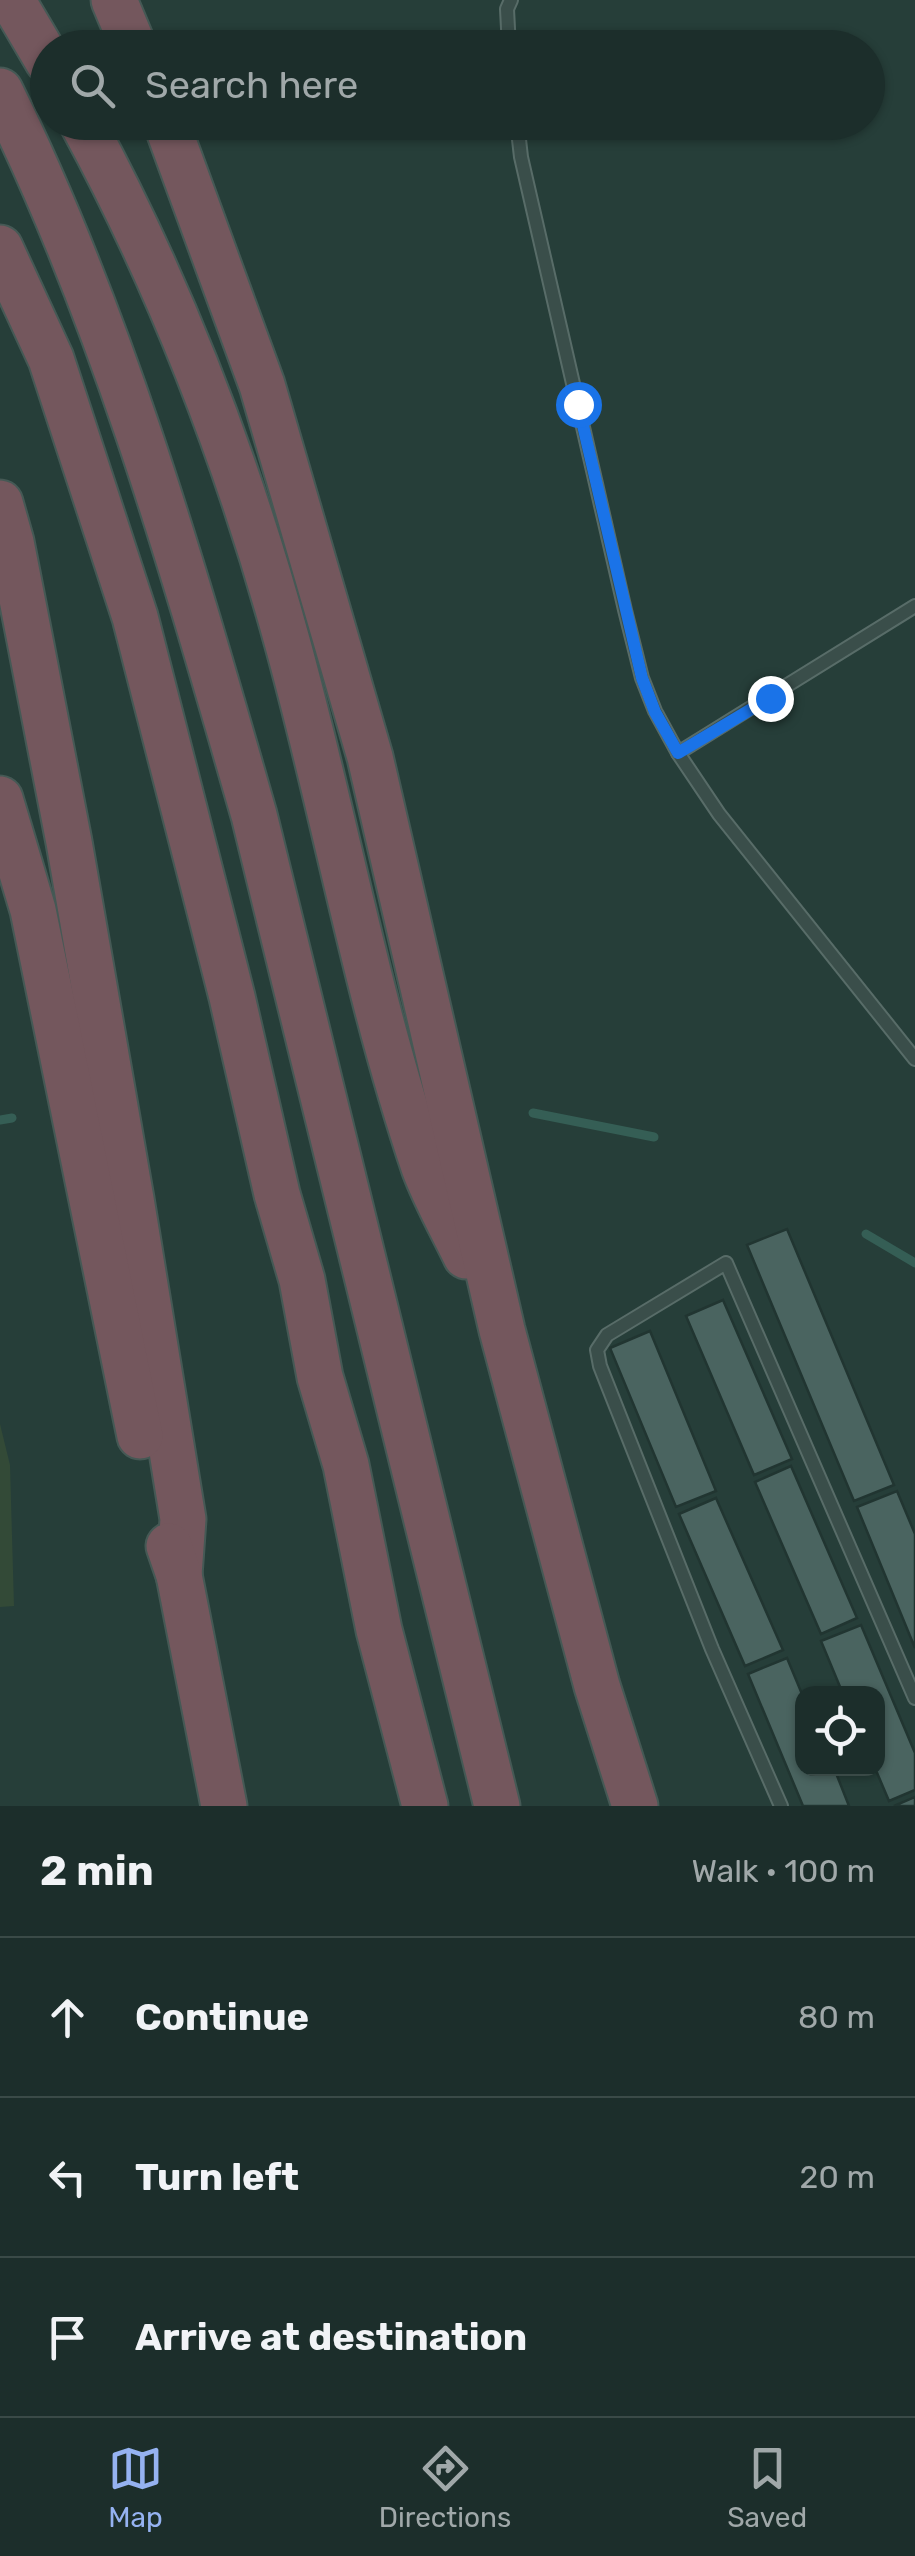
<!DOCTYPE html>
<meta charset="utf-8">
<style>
body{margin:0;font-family:Rubik,sans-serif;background:#253633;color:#f1f3f6}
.controls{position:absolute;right:30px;bottom:30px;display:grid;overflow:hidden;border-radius:20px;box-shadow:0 2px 8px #0004}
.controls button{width:90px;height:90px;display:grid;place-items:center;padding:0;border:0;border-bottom:2px solid #3a4a47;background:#1c2e2b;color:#f1f3f6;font:50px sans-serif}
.stop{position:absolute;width:30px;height:30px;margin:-22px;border:8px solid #1a73e8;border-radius:50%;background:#fff}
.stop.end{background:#1a73e8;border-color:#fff;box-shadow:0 2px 10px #0008}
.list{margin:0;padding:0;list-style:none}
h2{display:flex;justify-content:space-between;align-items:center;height:130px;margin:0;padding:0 40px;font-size:42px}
h2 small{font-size:32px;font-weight:400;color:#a0a8a9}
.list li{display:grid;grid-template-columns:65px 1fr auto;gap:30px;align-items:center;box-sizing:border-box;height:160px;padding:0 40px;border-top:2px solid #3a4a47}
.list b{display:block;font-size:38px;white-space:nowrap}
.list em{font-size:32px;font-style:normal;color:#a0a8a9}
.icon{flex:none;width:55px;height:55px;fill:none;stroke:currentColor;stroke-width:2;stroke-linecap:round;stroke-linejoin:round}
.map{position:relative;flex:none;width:915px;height:1806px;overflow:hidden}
.search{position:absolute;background:#1c2e2b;box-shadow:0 2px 8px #0004;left:30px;right:30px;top:30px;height:110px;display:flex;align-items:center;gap:25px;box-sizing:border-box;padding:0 35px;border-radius:55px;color:#a0a8a9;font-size:38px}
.sheet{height:610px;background:#1c2e2b}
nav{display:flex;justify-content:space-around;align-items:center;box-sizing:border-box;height:140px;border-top:2px solid #3a4a47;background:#1c2e2b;font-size:28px;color:#a0a8a9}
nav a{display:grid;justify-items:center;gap:5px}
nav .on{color:#95b2f1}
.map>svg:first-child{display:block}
.green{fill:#334a37}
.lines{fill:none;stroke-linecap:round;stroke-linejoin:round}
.stream{stroke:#355e55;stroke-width:9}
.building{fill:#4a6460;stroke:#213531;stroke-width:2.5}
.service-casing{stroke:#586c68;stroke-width:16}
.motorway-casing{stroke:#455955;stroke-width:49}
.service{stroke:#3a4e4a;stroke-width:12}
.motorway{stroke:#74575d;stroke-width:45}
.route{stroke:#1a73e8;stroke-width:12}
</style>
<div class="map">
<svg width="915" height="1806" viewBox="0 0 915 1806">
<rect width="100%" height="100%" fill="#263e39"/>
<!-- green -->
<polygon class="green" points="0,1424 10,1465 14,1606 0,1607"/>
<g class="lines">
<!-- stream -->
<g class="stream">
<polyline points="533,1113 654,1137"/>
<polyline points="0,1120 12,1118"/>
<polyline points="866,1234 915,1263"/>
</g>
</g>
<!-- building -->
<g class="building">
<polygon points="787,1229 894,1485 854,1501 747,1245"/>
<polygon points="723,1300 792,1459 754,1475 686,1316"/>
<polygon points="650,1331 716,1491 676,1507 610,1348"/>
<polygon points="791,1466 857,1618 821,1634 755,1482"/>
<polygon points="897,1491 915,1534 915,1648 857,1507"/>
<polygon points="716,1498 783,1650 745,1666 679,1514"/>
<polygon points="861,1625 915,1753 915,1790 889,1801 875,1768 878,1768 878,1694 843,1694 821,1641"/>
<polygon points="787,1658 802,1694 802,1768 834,1768 849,1806 803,1806 748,1674"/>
<polygon points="915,1797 915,1806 894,1806"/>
</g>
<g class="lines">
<!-- service casing -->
<g class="service-casing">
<g id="service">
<polyline points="509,48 507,9 511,0"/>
<polyline points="517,122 521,157 625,610 642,678 655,711 678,753 719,814 915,1059"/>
<polyline points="678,753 915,606"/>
<polyline points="781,1806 712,1649 600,1366 597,1350 607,1335 726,1263 915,1698"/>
</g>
</g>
<!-- motorway casing -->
<g class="motorway-casing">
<g id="motorway">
<polyline points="12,0 48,61"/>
<polyline points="114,0 134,48"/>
<path d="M0,91C113,319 184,572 254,815L497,1806"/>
<path d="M82,122C171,286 238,462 287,641C335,815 366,995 424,1167C435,1197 452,1227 466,1256"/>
<polyline points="166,122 262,385 370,757 502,1330 597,1686 635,1806"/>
<polyline points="0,248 51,359 135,617 232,997 277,1194 302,1280 320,1377 346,1465 379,1630 425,1806"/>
<polyline points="0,503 11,542 69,842 131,1199 183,1519 179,1575"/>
<polyline points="0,799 33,910 140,1436"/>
<polyline points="169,1546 179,1575 224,1806"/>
</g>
</g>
<!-- service -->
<use href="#service" class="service"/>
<!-- motorway -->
<use href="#motorway" class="motorway"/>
</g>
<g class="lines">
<!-- route -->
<polyline class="route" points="578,404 642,678 655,712 678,753 770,698"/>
</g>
</svg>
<div class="controls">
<button><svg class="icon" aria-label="locate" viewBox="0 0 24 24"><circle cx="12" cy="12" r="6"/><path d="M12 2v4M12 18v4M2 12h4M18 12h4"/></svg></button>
</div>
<div class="stop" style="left:578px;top:404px"></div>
<div class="stop end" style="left:770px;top:698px"></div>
<div class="search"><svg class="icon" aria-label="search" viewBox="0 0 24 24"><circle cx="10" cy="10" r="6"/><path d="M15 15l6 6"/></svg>Search here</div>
</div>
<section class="sheet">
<h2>2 min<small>Walk · 100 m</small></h2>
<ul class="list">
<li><svg class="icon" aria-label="ahead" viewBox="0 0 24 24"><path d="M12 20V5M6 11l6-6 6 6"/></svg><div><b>Continue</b></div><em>80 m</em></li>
<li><svg class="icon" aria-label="left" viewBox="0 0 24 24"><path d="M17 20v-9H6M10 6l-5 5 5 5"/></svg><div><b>Turn left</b></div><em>20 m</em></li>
<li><svg class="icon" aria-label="arrive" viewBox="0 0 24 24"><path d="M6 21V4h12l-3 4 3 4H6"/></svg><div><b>Arrive at destination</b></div></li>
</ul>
</section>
<nav>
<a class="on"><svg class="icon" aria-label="map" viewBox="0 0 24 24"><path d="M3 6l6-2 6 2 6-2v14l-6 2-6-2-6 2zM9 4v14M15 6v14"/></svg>Map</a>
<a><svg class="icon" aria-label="directions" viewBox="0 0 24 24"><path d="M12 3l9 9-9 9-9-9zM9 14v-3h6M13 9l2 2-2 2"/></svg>Directions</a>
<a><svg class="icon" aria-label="saved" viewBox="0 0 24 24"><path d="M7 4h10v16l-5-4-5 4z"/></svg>Saved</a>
</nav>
